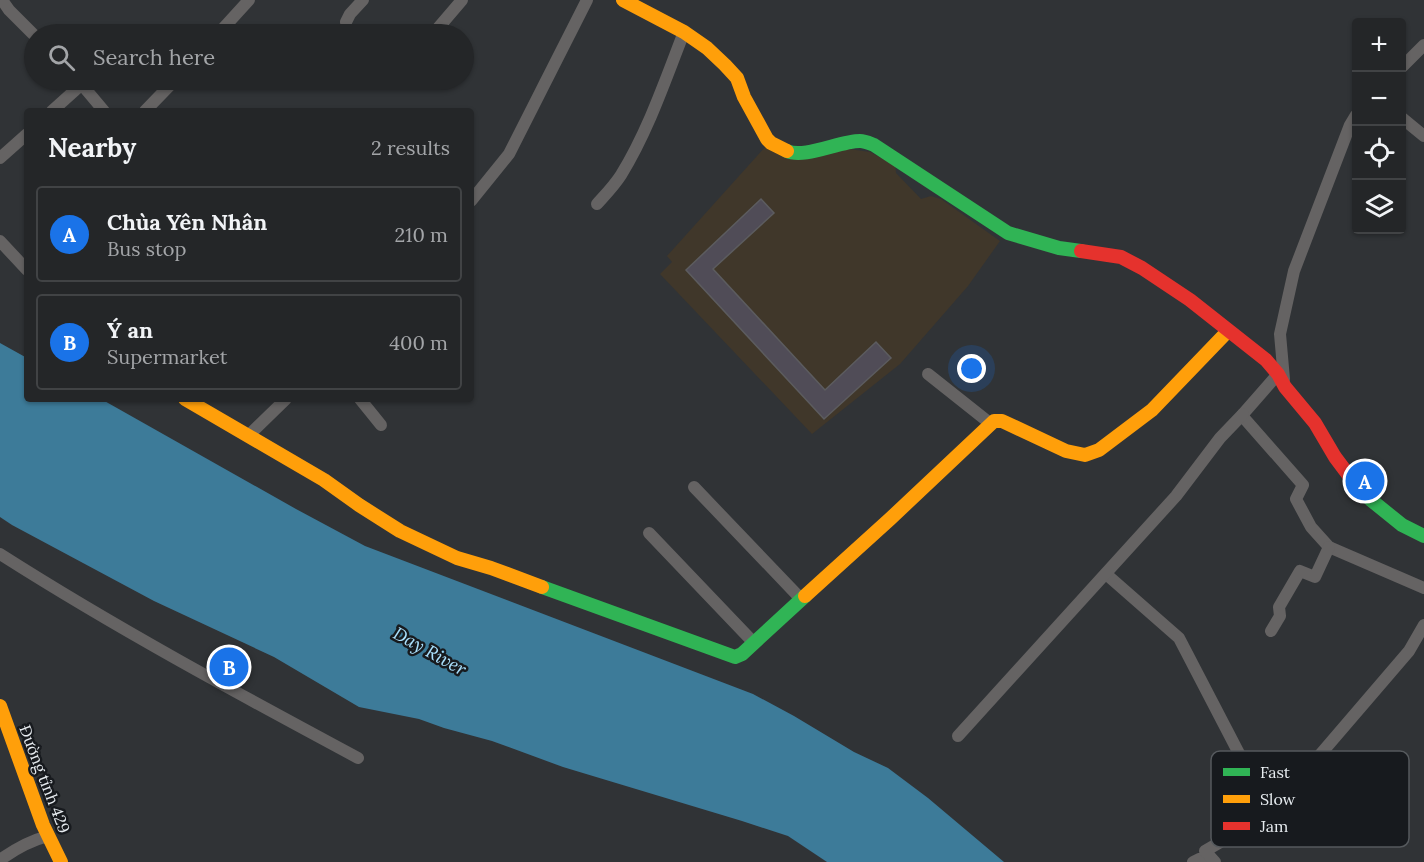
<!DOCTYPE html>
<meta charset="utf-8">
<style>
body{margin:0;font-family:Lora,serif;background:#303234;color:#f1f3f6}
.controls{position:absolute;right:18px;top:18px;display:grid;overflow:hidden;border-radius:6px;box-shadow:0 2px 4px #0004}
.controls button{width:54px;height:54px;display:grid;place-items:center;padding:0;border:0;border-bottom:2px solid #414345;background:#242628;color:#f1f3f6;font:30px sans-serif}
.you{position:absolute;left:972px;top:369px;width:21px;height:21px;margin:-15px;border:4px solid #fff;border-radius:50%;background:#1a73e8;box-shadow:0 0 0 9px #1a73e833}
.badge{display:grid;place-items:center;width:39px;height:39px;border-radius:50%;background:#1a73e8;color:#fff;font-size:20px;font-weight:700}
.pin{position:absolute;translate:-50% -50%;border:3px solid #fff;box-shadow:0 2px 6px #0006}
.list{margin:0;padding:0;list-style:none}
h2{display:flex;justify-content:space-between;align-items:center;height:78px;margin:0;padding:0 24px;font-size:26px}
h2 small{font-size:20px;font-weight:400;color:#a3a5a8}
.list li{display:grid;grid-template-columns:39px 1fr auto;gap:18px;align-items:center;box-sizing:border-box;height:96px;margin:0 12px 12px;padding:0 12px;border:2px solid #414345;border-radius:6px}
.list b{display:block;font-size:22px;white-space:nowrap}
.list p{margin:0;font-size:20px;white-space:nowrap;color:#a3a5a8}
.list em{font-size:20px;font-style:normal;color:#a3a5a8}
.icon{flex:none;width:33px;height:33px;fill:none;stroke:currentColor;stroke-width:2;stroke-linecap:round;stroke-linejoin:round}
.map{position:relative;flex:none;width:1424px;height:862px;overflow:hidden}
.search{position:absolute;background:#242628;box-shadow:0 2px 4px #0004;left:24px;top:24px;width:450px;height:66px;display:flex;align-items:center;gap:15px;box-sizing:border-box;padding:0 21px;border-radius:33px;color:#a3a5a8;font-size:22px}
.panel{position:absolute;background:#242628;box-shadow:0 2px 4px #0004;left:24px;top:108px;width:450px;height:294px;border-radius:6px}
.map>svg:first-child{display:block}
.education{fill:#40372a}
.water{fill:#3d7b99}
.building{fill:#504c57;stroke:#5c5c5f;stroke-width:1.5}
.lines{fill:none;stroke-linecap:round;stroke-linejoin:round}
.street{stroke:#656363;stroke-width:12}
.fast{stroke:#30b455;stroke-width:14}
.slow{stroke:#ff9f0a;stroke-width:14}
.jam{stroke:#e5322d;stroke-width:14}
.labels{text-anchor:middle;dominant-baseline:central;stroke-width:5;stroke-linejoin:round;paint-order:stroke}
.street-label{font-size:16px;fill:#e6ebef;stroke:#171a1e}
.water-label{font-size:18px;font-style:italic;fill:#aae1fe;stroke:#171a1e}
.key{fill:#171a1e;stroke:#55595d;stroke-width:1.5}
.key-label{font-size:16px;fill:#e6ebef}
</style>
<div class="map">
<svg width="1424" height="862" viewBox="0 0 1424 862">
<rect width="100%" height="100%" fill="#303336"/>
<!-- education -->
<polygon class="education" points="767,145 849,149 870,152 895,165 896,173 921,199 931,196 941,199 1000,241 968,286 900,364 812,434 660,274 672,262 667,256"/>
<!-- water -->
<polygon class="water" points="0,343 27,358 27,399 101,399 296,509 365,546 753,694 794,716 854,752 888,768 928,798 1004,862 827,862 788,836 742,821 563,767 492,741 444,728 419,719 359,707 274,657 154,601 12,525 0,517"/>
<!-- building -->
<polygon class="building" points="761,199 774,213 713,269 825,390 876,342 891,358 824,419 686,270"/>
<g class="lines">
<!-- street -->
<g class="street">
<polyline points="2,0 9,10 34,35"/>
<polyline points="346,22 350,14 363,0"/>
<polyline points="218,34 249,0"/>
<polyline points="433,34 462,0"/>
<polyline points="1402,67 1424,45"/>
<polyline points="78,80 104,111"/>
<polyline points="52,111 82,84"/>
<polyline points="145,111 175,80"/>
<polyline points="1402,118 1424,136"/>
<polyline points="0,158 27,134"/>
<polyline points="471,201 509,154 587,0"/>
<path d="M597,204C605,195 614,186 621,175C648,131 665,81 684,32"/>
<polyline points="0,241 27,270"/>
<polyline points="928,374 991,424"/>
<polyline points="1278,374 1243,414 1244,418 1303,485 1296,499 1311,527 1329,547 1424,588"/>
<polyline points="1284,379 1280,334 1294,271 1350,125 1356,115"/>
<polyline points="360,399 381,425"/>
<polyline points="248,436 286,399"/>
<polyline points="694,487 801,599"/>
<polyline points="649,533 754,643"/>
<path d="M0,554C116,628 237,693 358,758"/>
<polyline points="1106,574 1179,638 1270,813"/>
<polyline points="1271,631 1280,616 1279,607 1300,571 1315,577 1329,547"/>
<polyline points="958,736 1176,496 1220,438 1243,414"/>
<path d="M0,860C15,849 29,841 48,836"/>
<polyline points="1193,862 1199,859 1211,858"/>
<polyline points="1215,862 1205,851 1270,813 1409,651 1424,625"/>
</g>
<!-- fast -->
<g class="fast">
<path d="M787,151C804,159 840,141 860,141C865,141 869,143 874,145L1008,233L1059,248L1081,251"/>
<polyline points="1350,477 1371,500 1402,525 1424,536"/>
<polyline points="542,587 735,657 742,654 805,596"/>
</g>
<!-- slow -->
<g class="slow">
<polyline points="623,0 684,32 707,48 725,65 737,78 744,97 767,139 771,143 787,151"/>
<polyline points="185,399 324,480 359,505 400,531 457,558 491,568 542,587"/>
<polyline points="805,596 890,519 994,421 1002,421 1066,451 1085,455 1099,450 1152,410 1228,331"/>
<polyline points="0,706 43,825 61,862"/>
</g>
<!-- jam -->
<polyline class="jam" points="1081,251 1121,257 1142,268 1190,300 1266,360 1278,374 1285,387 1315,423 1335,457 1350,477"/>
</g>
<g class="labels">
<!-- street labels -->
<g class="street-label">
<text transform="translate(45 779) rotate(69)">Đường tỉnh 429</text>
</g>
<!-- water labels -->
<g class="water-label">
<text transform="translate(430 651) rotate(29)">Day River</text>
</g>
</g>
<!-- legend -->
<rect x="1211" y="751" width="198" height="96" rx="9" class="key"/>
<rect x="1223" y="768" width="27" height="8" fill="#30b455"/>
<rect x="1223" y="795" width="27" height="8" fill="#ff9f0a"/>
<rect x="1223" y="822" width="27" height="8" fill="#e5322d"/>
<g class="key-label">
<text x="1260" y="778">Fast</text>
<text x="1260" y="805">Slow</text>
<text x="1260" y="832">Jam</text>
</g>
</svg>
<div class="controls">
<button>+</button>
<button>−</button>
<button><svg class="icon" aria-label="locate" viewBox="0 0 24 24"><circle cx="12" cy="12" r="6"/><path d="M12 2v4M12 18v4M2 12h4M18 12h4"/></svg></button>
<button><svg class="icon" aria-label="layers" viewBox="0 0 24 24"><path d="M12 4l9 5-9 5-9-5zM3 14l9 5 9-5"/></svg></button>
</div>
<div class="you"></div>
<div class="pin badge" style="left:1365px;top:481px">A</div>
<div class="pin badge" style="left:229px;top:667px">B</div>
<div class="search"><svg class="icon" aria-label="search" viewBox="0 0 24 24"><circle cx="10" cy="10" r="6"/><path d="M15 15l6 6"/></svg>Search here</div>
<section class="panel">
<h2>Nearby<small>2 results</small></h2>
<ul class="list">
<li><span class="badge">A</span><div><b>Chùa Yên Nhân</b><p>Bus stop</p></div><em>210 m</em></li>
<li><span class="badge">B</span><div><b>Ý an</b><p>Supermarket</p></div><em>400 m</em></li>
</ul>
</section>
</div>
